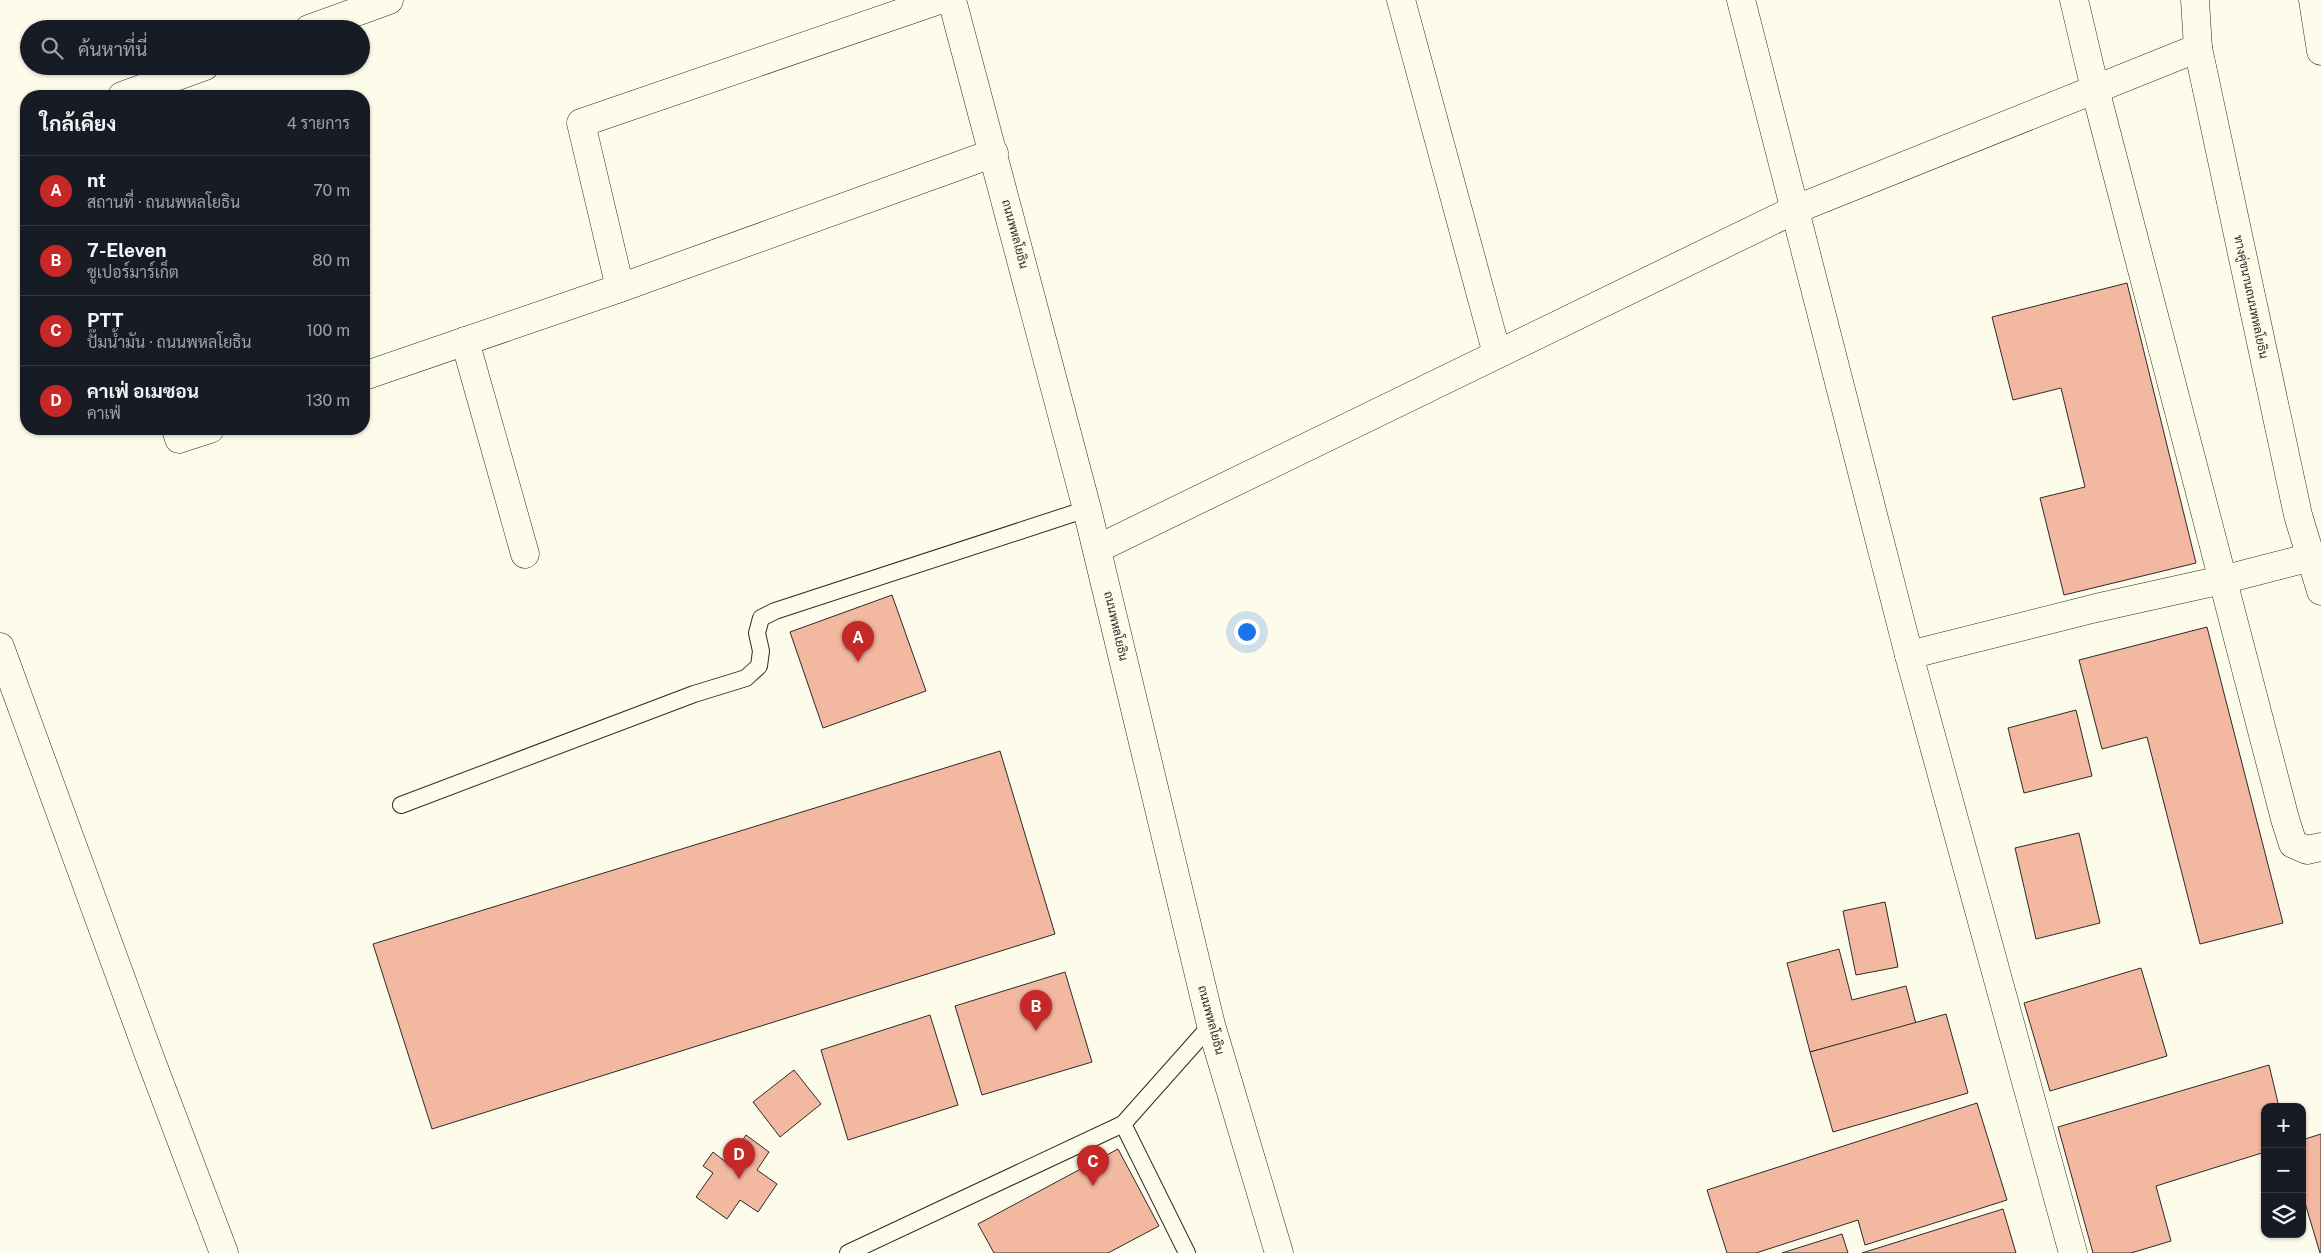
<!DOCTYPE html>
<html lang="th">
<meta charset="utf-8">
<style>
body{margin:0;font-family:"Public Sans",Sarabun,sans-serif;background:#242831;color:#f1f3f6}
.controls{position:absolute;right:15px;bottom:15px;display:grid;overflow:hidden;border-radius:10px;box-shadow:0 1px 4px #0004}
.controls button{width:45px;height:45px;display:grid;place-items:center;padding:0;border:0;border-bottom:1px solid #363941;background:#171b24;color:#f1f3f6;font:25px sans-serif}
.you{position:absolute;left:1246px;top:631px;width:18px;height:18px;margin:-12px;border:4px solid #fff;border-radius:50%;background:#1a73e8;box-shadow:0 0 0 8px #1a73e833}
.badge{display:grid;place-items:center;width:32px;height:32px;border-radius:50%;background:#c62828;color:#fff;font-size:16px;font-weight:700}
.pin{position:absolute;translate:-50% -41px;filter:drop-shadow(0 1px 2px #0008)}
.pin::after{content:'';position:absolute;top:26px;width:18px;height:15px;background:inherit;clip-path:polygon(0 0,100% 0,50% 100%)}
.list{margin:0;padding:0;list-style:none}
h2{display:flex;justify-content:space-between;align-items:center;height:65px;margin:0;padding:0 20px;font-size:21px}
h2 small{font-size:16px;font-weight:400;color:#9ea1a6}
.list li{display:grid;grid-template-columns:32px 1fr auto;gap:15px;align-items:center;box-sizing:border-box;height:70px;padding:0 20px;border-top:1px solid #363941}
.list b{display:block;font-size:19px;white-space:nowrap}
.list p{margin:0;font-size:16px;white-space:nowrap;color:#9ea1a6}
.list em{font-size:16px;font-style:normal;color:#9ea1a6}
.icon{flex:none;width:28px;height:28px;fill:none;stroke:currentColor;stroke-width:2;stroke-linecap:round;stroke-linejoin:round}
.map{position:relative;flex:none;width:2321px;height:1253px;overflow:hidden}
.search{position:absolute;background:#171b24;box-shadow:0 1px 4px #0004;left:20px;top:20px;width:350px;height:55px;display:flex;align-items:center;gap:12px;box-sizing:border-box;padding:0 18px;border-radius:28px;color:#9ea1a6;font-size:19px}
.panel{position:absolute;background:#171b24;box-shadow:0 1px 4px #0004;left:20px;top:90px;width:350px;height:345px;border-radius:20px}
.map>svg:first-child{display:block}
.building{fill:#f2b8a0;stroke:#2b2b2b}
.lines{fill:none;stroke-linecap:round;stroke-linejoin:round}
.lane-casing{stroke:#2b2b2b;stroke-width:18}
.street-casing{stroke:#2b2b2b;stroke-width:29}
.secondary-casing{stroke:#2b2b2b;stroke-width:29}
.highway-casing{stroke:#2b2b2b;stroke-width:29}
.lane{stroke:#fdfbea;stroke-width:16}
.street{stroke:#fdfbea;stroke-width:28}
.secondary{stroke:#fdfbea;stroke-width:28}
.highway{stroke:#fdfbea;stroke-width:28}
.labels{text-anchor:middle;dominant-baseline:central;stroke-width:4;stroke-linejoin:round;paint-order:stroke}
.street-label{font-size:12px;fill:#2b2b2b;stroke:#fdfbea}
</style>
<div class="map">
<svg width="2321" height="1253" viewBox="0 0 2321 1253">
<rect width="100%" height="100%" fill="#fdfbea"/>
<!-- building -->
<g class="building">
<polygon points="2127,283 2196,563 2064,595 2040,498 2085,487 2061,388 2013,400 1992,317"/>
<polygon points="892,595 926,691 823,728 790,632"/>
<polygon points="2207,627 2283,923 2200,944 2147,737 2102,749 2079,660"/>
<polygon points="2076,710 2092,776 2024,793 2008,728"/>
<polygon points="1000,751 1055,934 432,1129 373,944"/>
<polygon points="2079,833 2100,923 2036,939 2015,848"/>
<polygon points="1885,902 1898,967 1856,975 1843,911"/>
<polygon points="1839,949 1852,1000 1906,986 1916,1024 1810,1052 1787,963"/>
<polygon points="2141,968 2167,1056 2050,1091 2024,1003"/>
<polygon points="1065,972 1092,1062 982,1095 955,1006"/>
<polygon points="1946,1014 1968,1093 1833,1132 1810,1052"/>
<polygon points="930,1015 958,1105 848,1140 821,1050"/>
<polygon points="2269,1065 2279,1107 2265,1107 2265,1152 2156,1186 2171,1241 2131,1253 2093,1253 2058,1127"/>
<polygon points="794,1070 821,1104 780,1137 753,1102"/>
<polygon points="1977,1103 2007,1200 1865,1245 1858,1220 1756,1253 1727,1253 1707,1190"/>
<polygon points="2321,1134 2321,1253 2320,1253 2302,1193 2302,1140"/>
<polygon points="746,1135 769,1152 757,1170 777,1184 758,1212 740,1200 727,1219 696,1197 713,1173 703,1166 713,1152 727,1163"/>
<polygon points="1118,1149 1159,1226 1108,1253 994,1253 978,1224"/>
<polygon points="2003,1209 2016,1253 1862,1253"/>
<polygon points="1842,1234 1848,1253 1782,1253"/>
</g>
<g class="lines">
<!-- lane casing -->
<g class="lane-casing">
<g id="lane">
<polyline points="401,805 694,694 746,678 759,666 761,651 757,633 761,618 775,611 1087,509"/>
<polyline points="1123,1124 1187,1253"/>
<polyline points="848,1253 1123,1124 1211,1025"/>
</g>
</g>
<!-- street casing -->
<g class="street-casing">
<g id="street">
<polyline points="1401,0 1497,354"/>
<polyline points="1741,0 1909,655 2073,1253"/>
<polyline points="2074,0 2095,89 2285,819 2293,844 2307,850 2321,847"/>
<polyline points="309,29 389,0"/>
<polyline points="122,96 205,66"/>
<polyline points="620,288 581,123 939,0"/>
<polyline points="465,341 525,554"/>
<polyline points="364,376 620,288 994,153"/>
<polyline points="176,429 179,439 210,429"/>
<polyline points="1097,549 1794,210 2198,48"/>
<polyline points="0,647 149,1055 224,1253"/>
<polyline points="1909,655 2096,608 2222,580 2311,557"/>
</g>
</g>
<!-- secondary casing -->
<g class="secondary-casing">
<g id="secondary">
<polyline points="952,0 1087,509 1211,1025 1279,1253"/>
<polyline points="2195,0 2198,48 2298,515 2321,591"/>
</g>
</g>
<!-- highway casing -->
<g class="highway-casing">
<polyline id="highway" points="2313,0 2321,51"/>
</g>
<!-- lane -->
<use href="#lane" class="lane"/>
<!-- street -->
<use href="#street" class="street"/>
<!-- secondary -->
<use href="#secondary" class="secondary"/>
<!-- highway -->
<use href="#highway" class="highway"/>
</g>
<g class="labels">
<!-- street labels -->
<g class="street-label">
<text transform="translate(1015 234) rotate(75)">ถนนพหลโยธิน</text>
<text transform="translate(2251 297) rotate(78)">ทางคู่ขนานถนนพหลโยธิน</text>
<text transform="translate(1116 626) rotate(77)">ถนนพหลโยธิน</text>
<text transform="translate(1211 1020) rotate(75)">ถนนพหลโยธิน</text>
</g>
</g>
</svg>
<div class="controls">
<button>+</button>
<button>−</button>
<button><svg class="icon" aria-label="layers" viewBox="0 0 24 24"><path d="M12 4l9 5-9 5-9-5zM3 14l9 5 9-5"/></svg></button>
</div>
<div class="you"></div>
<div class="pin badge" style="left:858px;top:662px">A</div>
<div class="pin badge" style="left:1036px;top:1031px">B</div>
<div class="pin badge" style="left:1093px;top:1186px">C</div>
<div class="pin badge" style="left:739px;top:1179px">D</div>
<div class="search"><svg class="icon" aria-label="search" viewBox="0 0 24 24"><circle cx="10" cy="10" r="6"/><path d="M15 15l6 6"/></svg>ค้นหาที่นี่</div>
<section class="panel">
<h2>ใกล้เคียง<small>4 รายการ</small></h2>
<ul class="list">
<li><span class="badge">A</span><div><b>nt</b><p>สถานที่ · ถนนพหลโยธิน</p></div><em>70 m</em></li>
<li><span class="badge">B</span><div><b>7-Eleven</b><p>ซูเปอร์มาร์เก็ต</p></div><em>80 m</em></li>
<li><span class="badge">C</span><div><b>PTT</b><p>ปั๊มน้ำมัน · ถนนพหลโยธิน</p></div><em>100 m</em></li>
<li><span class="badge">D</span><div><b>คาเฟ่ อเมซอน</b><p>คาเฟ่</p></div><em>130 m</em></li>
</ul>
</section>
</div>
